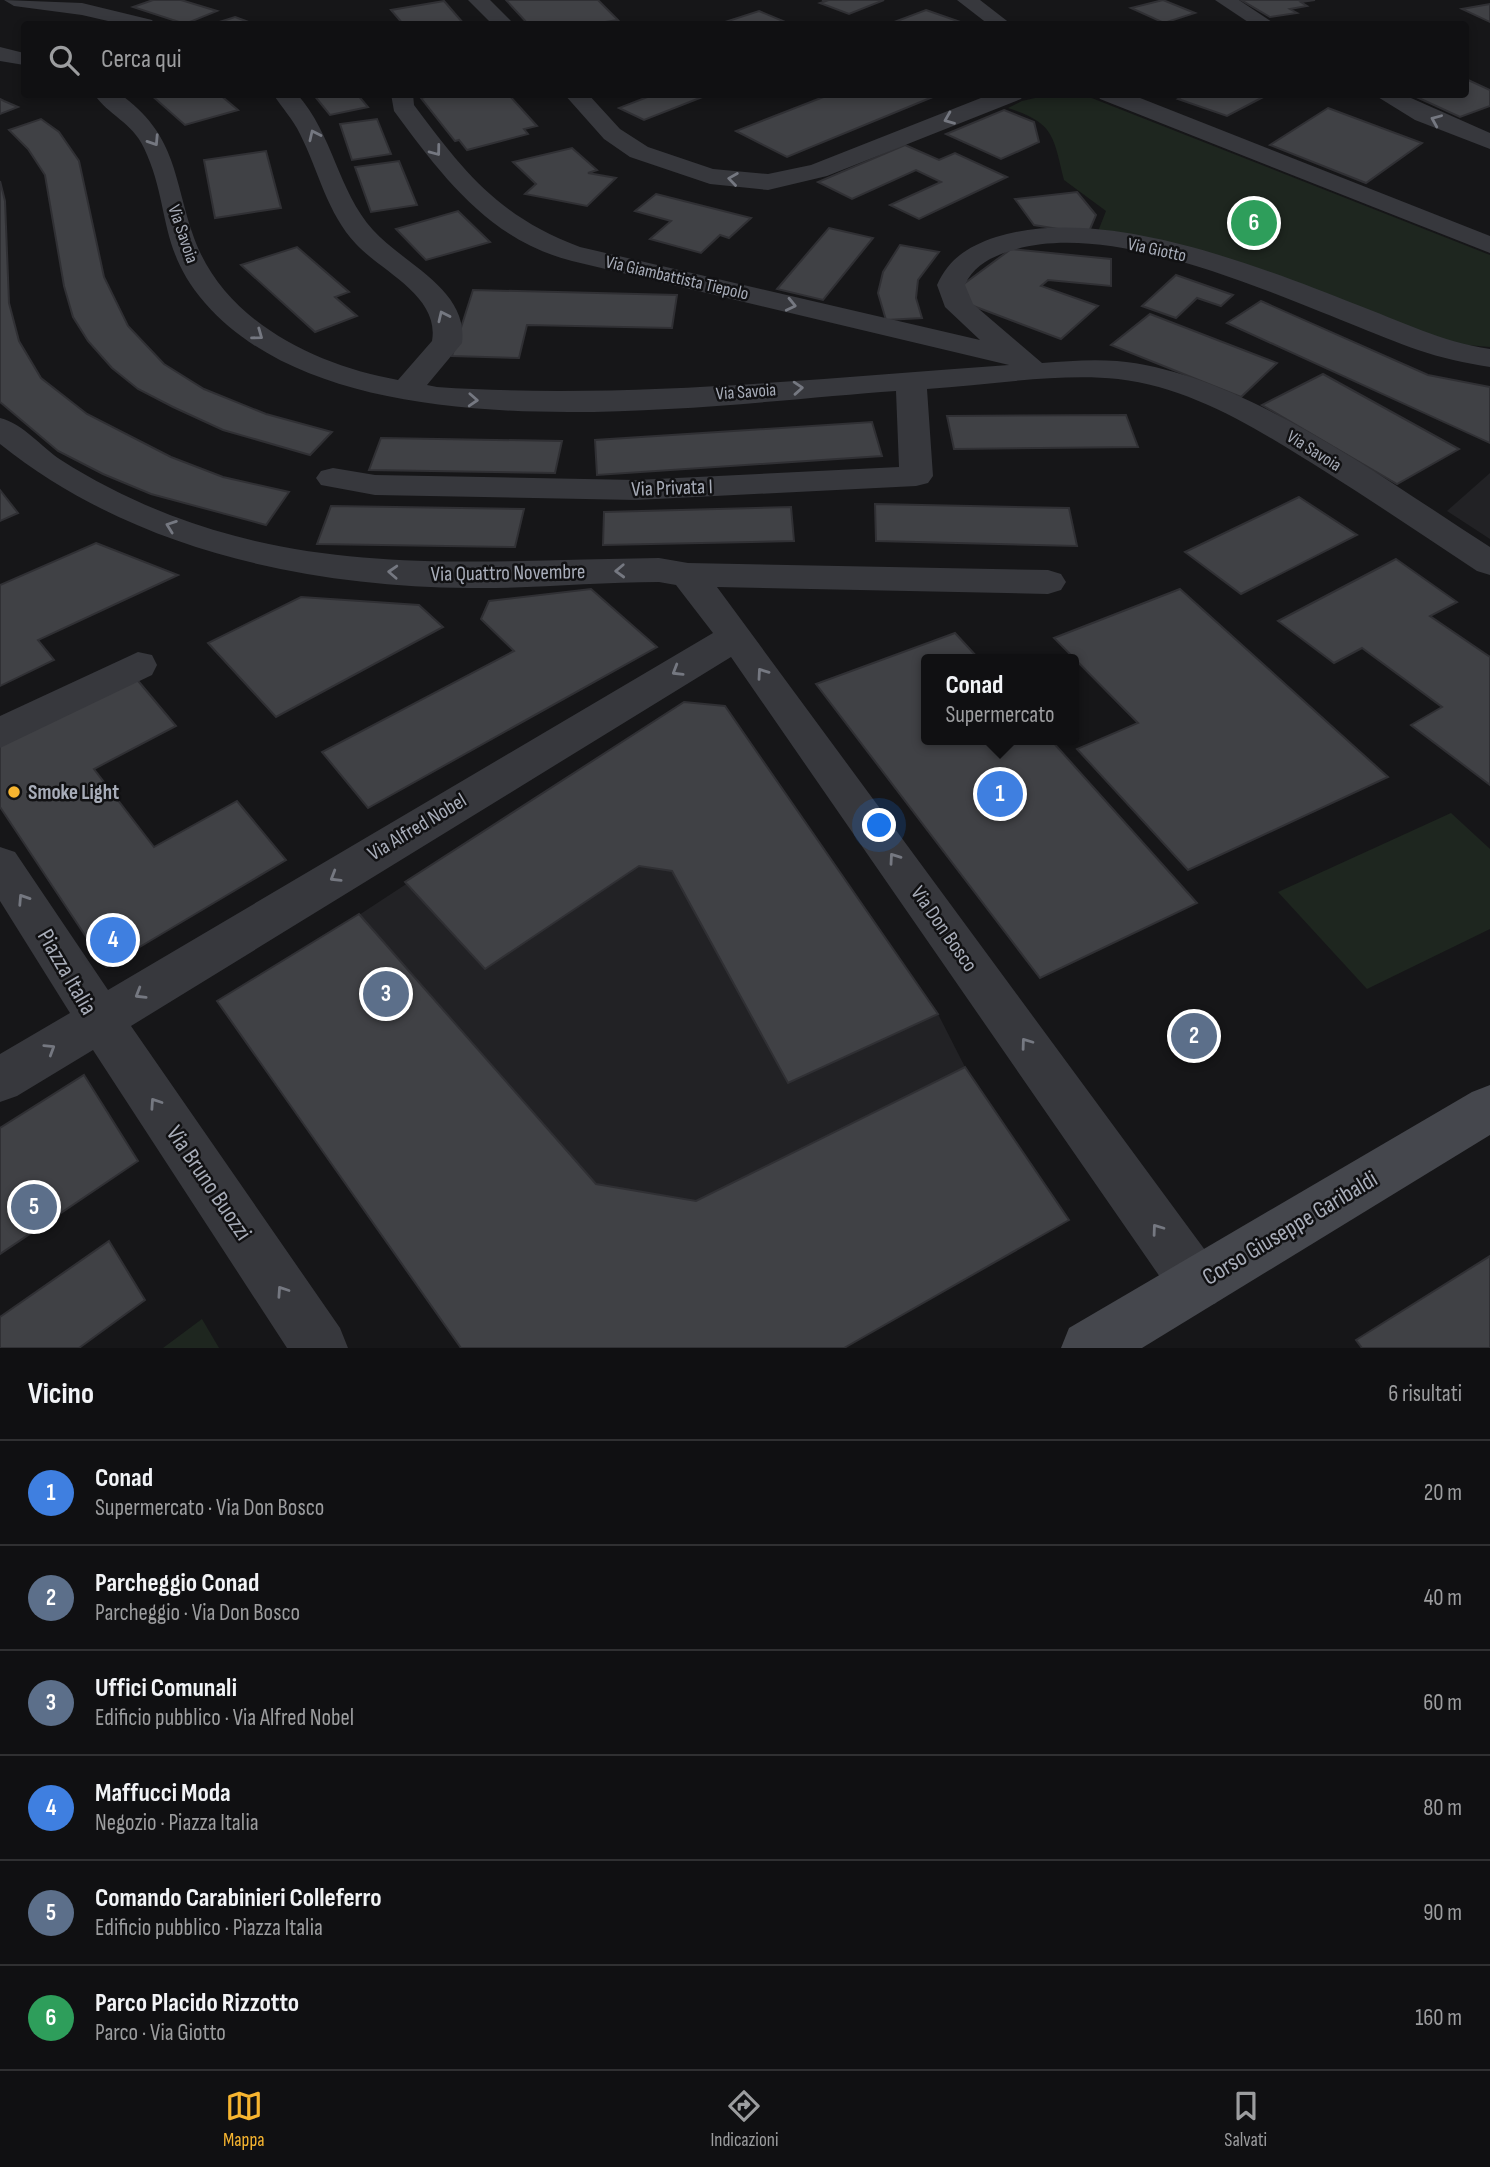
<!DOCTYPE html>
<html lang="it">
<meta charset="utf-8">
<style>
body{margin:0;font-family:"Sofia Sans Condensed",sans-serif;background:#1e1e20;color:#f1f3f6}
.you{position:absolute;left:880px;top:826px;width:24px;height:24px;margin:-18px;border:5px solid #fff;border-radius:50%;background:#1a73e8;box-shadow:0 0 0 10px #1a73e833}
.badge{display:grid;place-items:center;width:46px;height:46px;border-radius:50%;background:#f7b530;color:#fff;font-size:23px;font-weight:700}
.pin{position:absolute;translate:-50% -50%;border:4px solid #fff;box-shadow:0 2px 7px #0006}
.popup{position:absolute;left:921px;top:654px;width:158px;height:91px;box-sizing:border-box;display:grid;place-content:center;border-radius:7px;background:#101012;filter:drop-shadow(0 2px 5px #0005);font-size:23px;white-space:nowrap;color:#9c9d9f}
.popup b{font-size:26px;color:#f1f3f6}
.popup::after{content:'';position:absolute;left:50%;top:100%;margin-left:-14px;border:14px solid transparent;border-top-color:#101012}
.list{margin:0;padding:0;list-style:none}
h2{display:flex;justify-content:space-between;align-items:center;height:91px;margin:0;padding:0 28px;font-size:30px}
h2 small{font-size:23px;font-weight:400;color:#9c9d9f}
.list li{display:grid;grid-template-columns:46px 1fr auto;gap:21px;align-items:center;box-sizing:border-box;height:105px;padding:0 28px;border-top:2px solid #303032}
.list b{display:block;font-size:26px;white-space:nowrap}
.list p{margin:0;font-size:23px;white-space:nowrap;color:#9c9d9f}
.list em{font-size:23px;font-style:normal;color:#9c9d9f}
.icon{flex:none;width:38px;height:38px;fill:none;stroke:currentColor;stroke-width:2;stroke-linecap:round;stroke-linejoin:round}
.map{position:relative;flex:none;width:1490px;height:1348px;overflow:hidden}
.search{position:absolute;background:#101012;box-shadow:0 4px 10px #0003;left:21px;right:21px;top:21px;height:77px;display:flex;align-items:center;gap:18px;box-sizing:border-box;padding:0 24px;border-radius:7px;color:#9c9d9f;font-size:26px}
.sheet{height:721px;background:#101012}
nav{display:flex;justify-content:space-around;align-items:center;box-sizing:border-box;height:98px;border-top:2px solid #303032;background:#101012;font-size:19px;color:#9c9d9f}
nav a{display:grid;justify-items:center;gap:4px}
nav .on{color:#f7b530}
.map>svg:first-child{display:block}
.built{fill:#222225}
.green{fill:#1e261f}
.building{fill:#404145;stroke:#303034;stroke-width:2}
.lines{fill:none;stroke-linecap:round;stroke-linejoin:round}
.street{fill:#37383d;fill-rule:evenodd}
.secondary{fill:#45474d;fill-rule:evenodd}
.oneway{stroke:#757881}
.poi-dot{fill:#f7b530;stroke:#111113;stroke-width:2.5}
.labels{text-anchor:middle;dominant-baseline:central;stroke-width:5;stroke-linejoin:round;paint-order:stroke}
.far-street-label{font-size:18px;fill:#a8adb9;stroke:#111113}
.street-label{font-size:21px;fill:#a8adb9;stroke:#111113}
.poi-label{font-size:21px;font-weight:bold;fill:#a8adb9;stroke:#111113;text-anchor:start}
.near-street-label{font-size:24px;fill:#a8adb9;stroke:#111113}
</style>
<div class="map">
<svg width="1490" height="1348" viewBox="0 0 1490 1348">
<rect width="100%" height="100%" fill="#161618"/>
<!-- built -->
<g class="built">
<polygon points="1490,473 1490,539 1447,511"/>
<polygon points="684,702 938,1014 965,1067 1069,1220 844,1348 461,1348 217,1001 359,915"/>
</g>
<!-- green -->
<g class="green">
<path d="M1048,95H1084L1490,255V347L1455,344L1097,234L1106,211L1064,180C1053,135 1054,123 1008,108L1022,101Z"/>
<polygon points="1451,813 1490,849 1490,929 1367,989 1278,892"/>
<polygon points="202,1319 219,1348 163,1348"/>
</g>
<!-- building -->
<g class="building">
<polygon points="153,0 181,0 217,11 185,24 133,7"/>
<polygon points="506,0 598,0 618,20 593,24 528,24"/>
<polygon points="822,0 884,0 849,14 820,3 826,1"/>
<polygon points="1163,0 1195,13 1164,23 1131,8"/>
<polygon points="1241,0 1315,0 1301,2 1307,6 1290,9 1297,13 1270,17"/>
<polygon points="444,1 464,24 403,24 391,10"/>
<polygon points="1490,4 1490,22 1462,9"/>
<polygon points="926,10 966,24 967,24 889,24"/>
<polygon points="759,11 790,24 719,24"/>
<polygon points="235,17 254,24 213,24"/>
<polygon points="1466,79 1490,90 1490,106 1460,117 1410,94 1466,94"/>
<polygon points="150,94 219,94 238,110 185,125"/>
<polygon points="313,94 357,94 368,107 330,115"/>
<polygon points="437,94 508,94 537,126 524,129 528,134 467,150 459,140 455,141 421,98"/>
<polygon points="655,94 710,94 644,120 619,108"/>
<polygon points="831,94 940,94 787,157 736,131"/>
<polygon points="1187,94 1269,94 1227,116 1178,99"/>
<polygon points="0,99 4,101 18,107 0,114"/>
<polygon points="1328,108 1422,143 1366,183 1270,145"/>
<polygon points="1004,110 1034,122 1039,142 1001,159 946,134"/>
<polygon points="41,119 59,132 79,161 104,277 128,326 164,364 204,389 266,414 332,432 310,455 223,430 173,407 138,389 112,368 88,341 73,317 64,286 45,175 28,149 9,130"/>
<polygon points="377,119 391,154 352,160 340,124"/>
<polygon points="905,145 939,160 955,153 1007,177 919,219 890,205 941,182 916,170 852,199 818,182"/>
<polygon points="572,148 597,170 588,173 616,178 587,206 525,194 536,184 513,162"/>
<polygon points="266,151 281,208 215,218 204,160"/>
<polygon points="399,161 417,205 371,212 355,167"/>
<polygon points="0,181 5,201 9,303 19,341 41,378 87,414 171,457 223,477 289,492 266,525 151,494 103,474 58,451 0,402"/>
<polygon points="1077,192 1096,215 1088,234 1034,225 1015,199"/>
<polygon points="656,194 751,218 729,238 720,235 701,253 650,239 671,221 635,211"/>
<polygon points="458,211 490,242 426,260 396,229"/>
<polygon points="829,228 873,238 823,300 777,289"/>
<polygon points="900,245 939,252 918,280 916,298 922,318 886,320 878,293 883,272"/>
<polygon points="297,247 349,292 335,297 357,316 315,332 241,265"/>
<polygon points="1011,249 1111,259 1111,286 1048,280 1041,286 1098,306 1061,339 968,304 961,286"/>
<polygon points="1176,275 1233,295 1221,306 1197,298 1176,318 1142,306"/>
<polygon points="473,290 677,295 672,328 527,325 519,358 452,356"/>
<polygon points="1261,301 1428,375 1490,387 1490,443 1227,323"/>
<polygon points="1150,314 1277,363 1241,397 1111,345"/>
<polygon points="1323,374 1459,449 1397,484 1262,405"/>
<polygon points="1126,415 1138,447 954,449 947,416"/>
<polygon points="872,422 882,456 597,475 595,440"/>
<polygon points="381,438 562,441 555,473 369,470"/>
<polygon points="0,490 18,513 0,521"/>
<polygon points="1299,497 1357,535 1241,594 1185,552"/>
<polygon points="875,504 1069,508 1077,546 876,541"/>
<polygon points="331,506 524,509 515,547 317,544"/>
<polygon points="791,507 794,541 603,545 604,512"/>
<polygon points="96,543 178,575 38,640 54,660 0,686 0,585"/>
<polygon points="1396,559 1457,602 1430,616 1490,657 1490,785 1411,725 1442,707 1362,648 1334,663 1278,621"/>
<polygon points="591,589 657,647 368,808 322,752 514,651 481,619 489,601"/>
<polygon points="1180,589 1388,777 1188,870 1077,749 1138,723 1054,638"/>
<polygon points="301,597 419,605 443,627 276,717 208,643"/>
<polygon points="955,633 979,659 926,659 926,740 1051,740 1197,903 1040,978 816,684"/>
<polygon points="134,676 176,726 94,769 154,847 237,801 286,860 106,967 0,807 0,743"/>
<polygon points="684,702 725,706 938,1014 788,1083 672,871 639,866 485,969 405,882"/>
<polygon points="359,914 596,1184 696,1201 965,1067 1069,1220 844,1348 461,1348 217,1001"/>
<polygon points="84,1075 138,1161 0,1254 0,1128"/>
<polygon points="109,1241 145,1300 79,1348 0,1348 0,1317"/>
<polygon points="1490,1256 1490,1348 1362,1348 1356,1340"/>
</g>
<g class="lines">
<!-- street -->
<g class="street">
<polygon points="4,0 82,3 152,20 155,24 121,24 82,15 14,6"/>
<polygon points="468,0 490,0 514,24 492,24"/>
<polygon points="957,0 980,0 1011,24 988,24"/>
<polygon points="1215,0 1239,0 1275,24 1251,24"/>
<polygon points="0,47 24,53 24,65 0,61"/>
<path d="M94,94H120C175,134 173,173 192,232C220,319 313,365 398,380L432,341C440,296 382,272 356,244C327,213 319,172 300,134C293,119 282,108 273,94H297C333,134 338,191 373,230C402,263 469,289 462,343L427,385L437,387C627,400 819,378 1009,365L572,261C489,240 442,176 394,111L391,94H413L414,105C465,173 498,216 580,247L980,340L945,307L937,285C949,258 969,246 996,237C1101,204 1256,265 1355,304C1400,321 1442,342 1490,349V367C1465,363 1441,358 1418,350C1310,312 1123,214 1010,251C991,257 973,266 965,285L973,304L1042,363C1067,361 1092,359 1117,361C1242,372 1385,480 1490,547V575L1477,571C1427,538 1377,504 1326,472C1262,432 1195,388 1118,379C1058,373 988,385 927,389L933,476L928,483L916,486L636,500L375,495L321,485L316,478L321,471L333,468L375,475L636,480L899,467L896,391C706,404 344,462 205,303C157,248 171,205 144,148C132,122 108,115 94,94Z"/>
<polygon points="564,94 588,94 620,129 648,147 713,169 768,174 811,165 991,94 1024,94 1021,99 827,176 768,190 710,184 630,157 604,139"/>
<polygon points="1097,94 1130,94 1490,236 1490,253 1100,99"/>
<polygon points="1373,94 1402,94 1490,133 1490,149 1415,120"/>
<path d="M0,418C24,424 41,447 61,460C95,482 132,500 170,515C331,577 492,560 659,558L688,563L1048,570L1061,574L1066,582L1061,590L1048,594L717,587L1216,1265L1224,1284L1216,1303L1197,1311L1178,1303L731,657L131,1026L340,1328L348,1348H287L93,1050L17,1096L0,1102V1054L70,1013L0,901V847L15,852L108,990L713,633L676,585L659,582C595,582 532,589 468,588C303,586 131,549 0,444Z"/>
<polygon points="138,652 152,655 157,665 152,675 0,748 0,716"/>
</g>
<!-- secondary -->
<polygon class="secondary" points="1490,1085 1490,1135 1142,1348 1061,1348 1069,1328 1472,1092"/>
</g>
<!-- one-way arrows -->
<defs><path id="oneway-chevron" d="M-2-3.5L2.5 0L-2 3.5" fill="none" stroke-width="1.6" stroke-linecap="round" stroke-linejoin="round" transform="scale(1.75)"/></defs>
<g class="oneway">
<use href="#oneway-chevron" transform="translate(949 119) rotate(158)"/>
<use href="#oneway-chevron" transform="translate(1436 120) rotate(-157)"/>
<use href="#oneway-chevron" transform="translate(314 135) rotate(-115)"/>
<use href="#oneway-chevron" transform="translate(154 141) rotate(57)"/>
<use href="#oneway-chevron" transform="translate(436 151) rotate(53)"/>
<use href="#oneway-chevron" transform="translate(733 179) rotate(-172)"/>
<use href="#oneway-chevron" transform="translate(791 305) rotate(13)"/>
<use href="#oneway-chevron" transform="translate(443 316) rotate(-115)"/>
<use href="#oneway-chevron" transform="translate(258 335) rotate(36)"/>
<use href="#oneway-chevron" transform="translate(798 388) rotate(-4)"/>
<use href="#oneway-chevron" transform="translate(473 400) rotate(3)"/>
<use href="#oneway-chevron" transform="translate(171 526) rotate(-160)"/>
<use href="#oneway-chevron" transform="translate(620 571) rotate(178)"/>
<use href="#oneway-chevron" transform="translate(393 572) rotate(-177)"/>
<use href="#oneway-chevron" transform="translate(677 671) rotate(149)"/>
<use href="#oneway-chevron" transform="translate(762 673) rotate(-125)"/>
<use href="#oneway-chevron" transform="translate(894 858) rotate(-125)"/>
<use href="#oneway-chevron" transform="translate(335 877) rotate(149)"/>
<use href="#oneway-chevron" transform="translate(23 899) rotate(-123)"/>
<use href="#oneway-chevron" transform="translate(140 994) rotate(149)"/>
<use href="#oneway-chevron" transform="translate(1026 1043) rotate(-126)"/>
<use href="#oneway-chevron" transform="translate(50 1049) rotate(-32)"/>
<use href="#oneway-chevron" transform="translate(155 1103) rotate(-124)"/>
<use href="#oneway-chevron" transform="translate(1157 1229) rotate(-126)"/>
<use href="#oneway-chevron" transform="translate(282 1291) rotate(-124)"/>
</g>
<!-- markers -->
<circle class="poi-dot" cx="14" cy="792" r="7"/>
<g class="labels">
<!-- far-street labels -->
<g class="far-street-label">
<text transform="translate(183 234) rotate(71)">Via Savoia</text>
<text transform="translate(1157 250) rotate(12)">Via Giotto</text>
<text transform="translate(677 278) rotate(13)">Via Giambattista Tiepolo</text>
<text transform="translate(746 392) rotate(-4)">Via Savoia</text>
<text transform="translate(1314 451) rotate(32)">Via Savoia</text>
</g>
<!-- street labels -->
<g class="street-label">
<text transform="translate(672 488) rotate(-2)">Via Privata I</text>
<text transform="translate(508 573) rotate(-1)">Via Quattro Novembre</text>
<text transform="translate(417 827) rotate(-31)">Via Alfred Nobel</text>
<text transform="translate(944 929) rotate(55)">Via Don Bosco</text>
</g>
<!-- poi labels -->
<g class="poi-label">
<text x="28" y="792">Smoke Light</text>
</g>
<!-- near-street labels -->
<g class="near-street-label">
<text transform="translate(67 972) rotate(60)">Piazza Italia</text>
<text transform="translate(209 1183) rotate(56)">Via Bruno Buozzi</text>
<text transform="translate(1290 1228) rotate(-31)">Corso Giuseppe Garibaldi</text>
</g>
</g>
</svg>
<div class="you"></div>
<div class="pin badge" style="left:1000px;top:794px;background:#3f7fe0">1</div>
<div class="popup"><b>Conad</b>Supermercato</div>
<div class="pin badge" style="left:1194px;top:1036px;background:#5c6f8a">2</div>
<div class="pin badge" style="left:386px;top:994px;background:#5c6f8a">3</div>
<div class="pin badge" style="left:113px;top:940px;background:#3f7fe0">4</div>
<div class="pin badge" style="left:34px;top:1207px;background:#5c6f8a">5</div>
<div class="pin badge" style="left:1254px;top:223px;background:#2e9e5b">6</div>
<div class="search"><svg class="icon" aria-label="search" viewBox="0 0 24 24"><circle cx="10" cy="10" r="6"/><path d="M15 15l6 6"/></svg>Cerca qui</div>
</div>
<section class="sheet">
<h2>Vicino<small>6 risultati</small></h2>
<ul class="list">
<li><span class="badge" style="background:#3f7fe0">1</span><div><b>Conad</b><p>Supermercato · Via Don Bosco</p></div><em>20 m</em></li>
<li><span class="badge" style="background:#5c6f8a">2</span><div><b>Parcheggio Conad</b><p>Parcheggio · Via Don Bosco</p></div><em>40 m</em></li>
<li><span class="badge" style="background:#5c6f8a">3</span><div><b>Uffici Comunali</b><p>Edificio pubblico · Via Alfred Nobel</p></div><em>60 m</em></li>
<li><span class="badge" style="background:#3f7fe0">4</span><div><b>Maffucci Moda</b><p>Negozio · Piazza Italia</p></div><em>80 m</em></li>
<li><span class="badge" style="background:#5c6f8a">5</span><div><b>Comando Carabinieri Colleferro</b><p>Edificio pubblico · Piazza Italia</p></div><em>90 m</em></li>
<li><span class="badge" style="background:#2e9e5b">6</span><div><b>Parco Placido Rizzotto</b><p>Parco · Via Giotto</p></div><em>160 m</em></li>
</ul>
</section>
<nav>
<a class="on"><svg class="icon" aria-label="map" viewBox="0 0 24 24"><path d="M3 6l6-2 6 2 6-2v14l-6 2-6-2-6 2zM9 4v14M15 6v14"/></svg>Mappa</a>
<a><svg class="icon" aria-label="directions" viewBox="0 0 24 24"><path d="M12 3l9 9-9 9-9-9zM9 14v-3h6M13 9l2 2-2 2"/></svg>Indicazioni</a>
<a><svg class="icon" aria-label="saved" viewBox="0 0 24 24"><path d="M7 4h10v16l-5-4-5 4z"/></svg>Salvati</a>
</nav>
